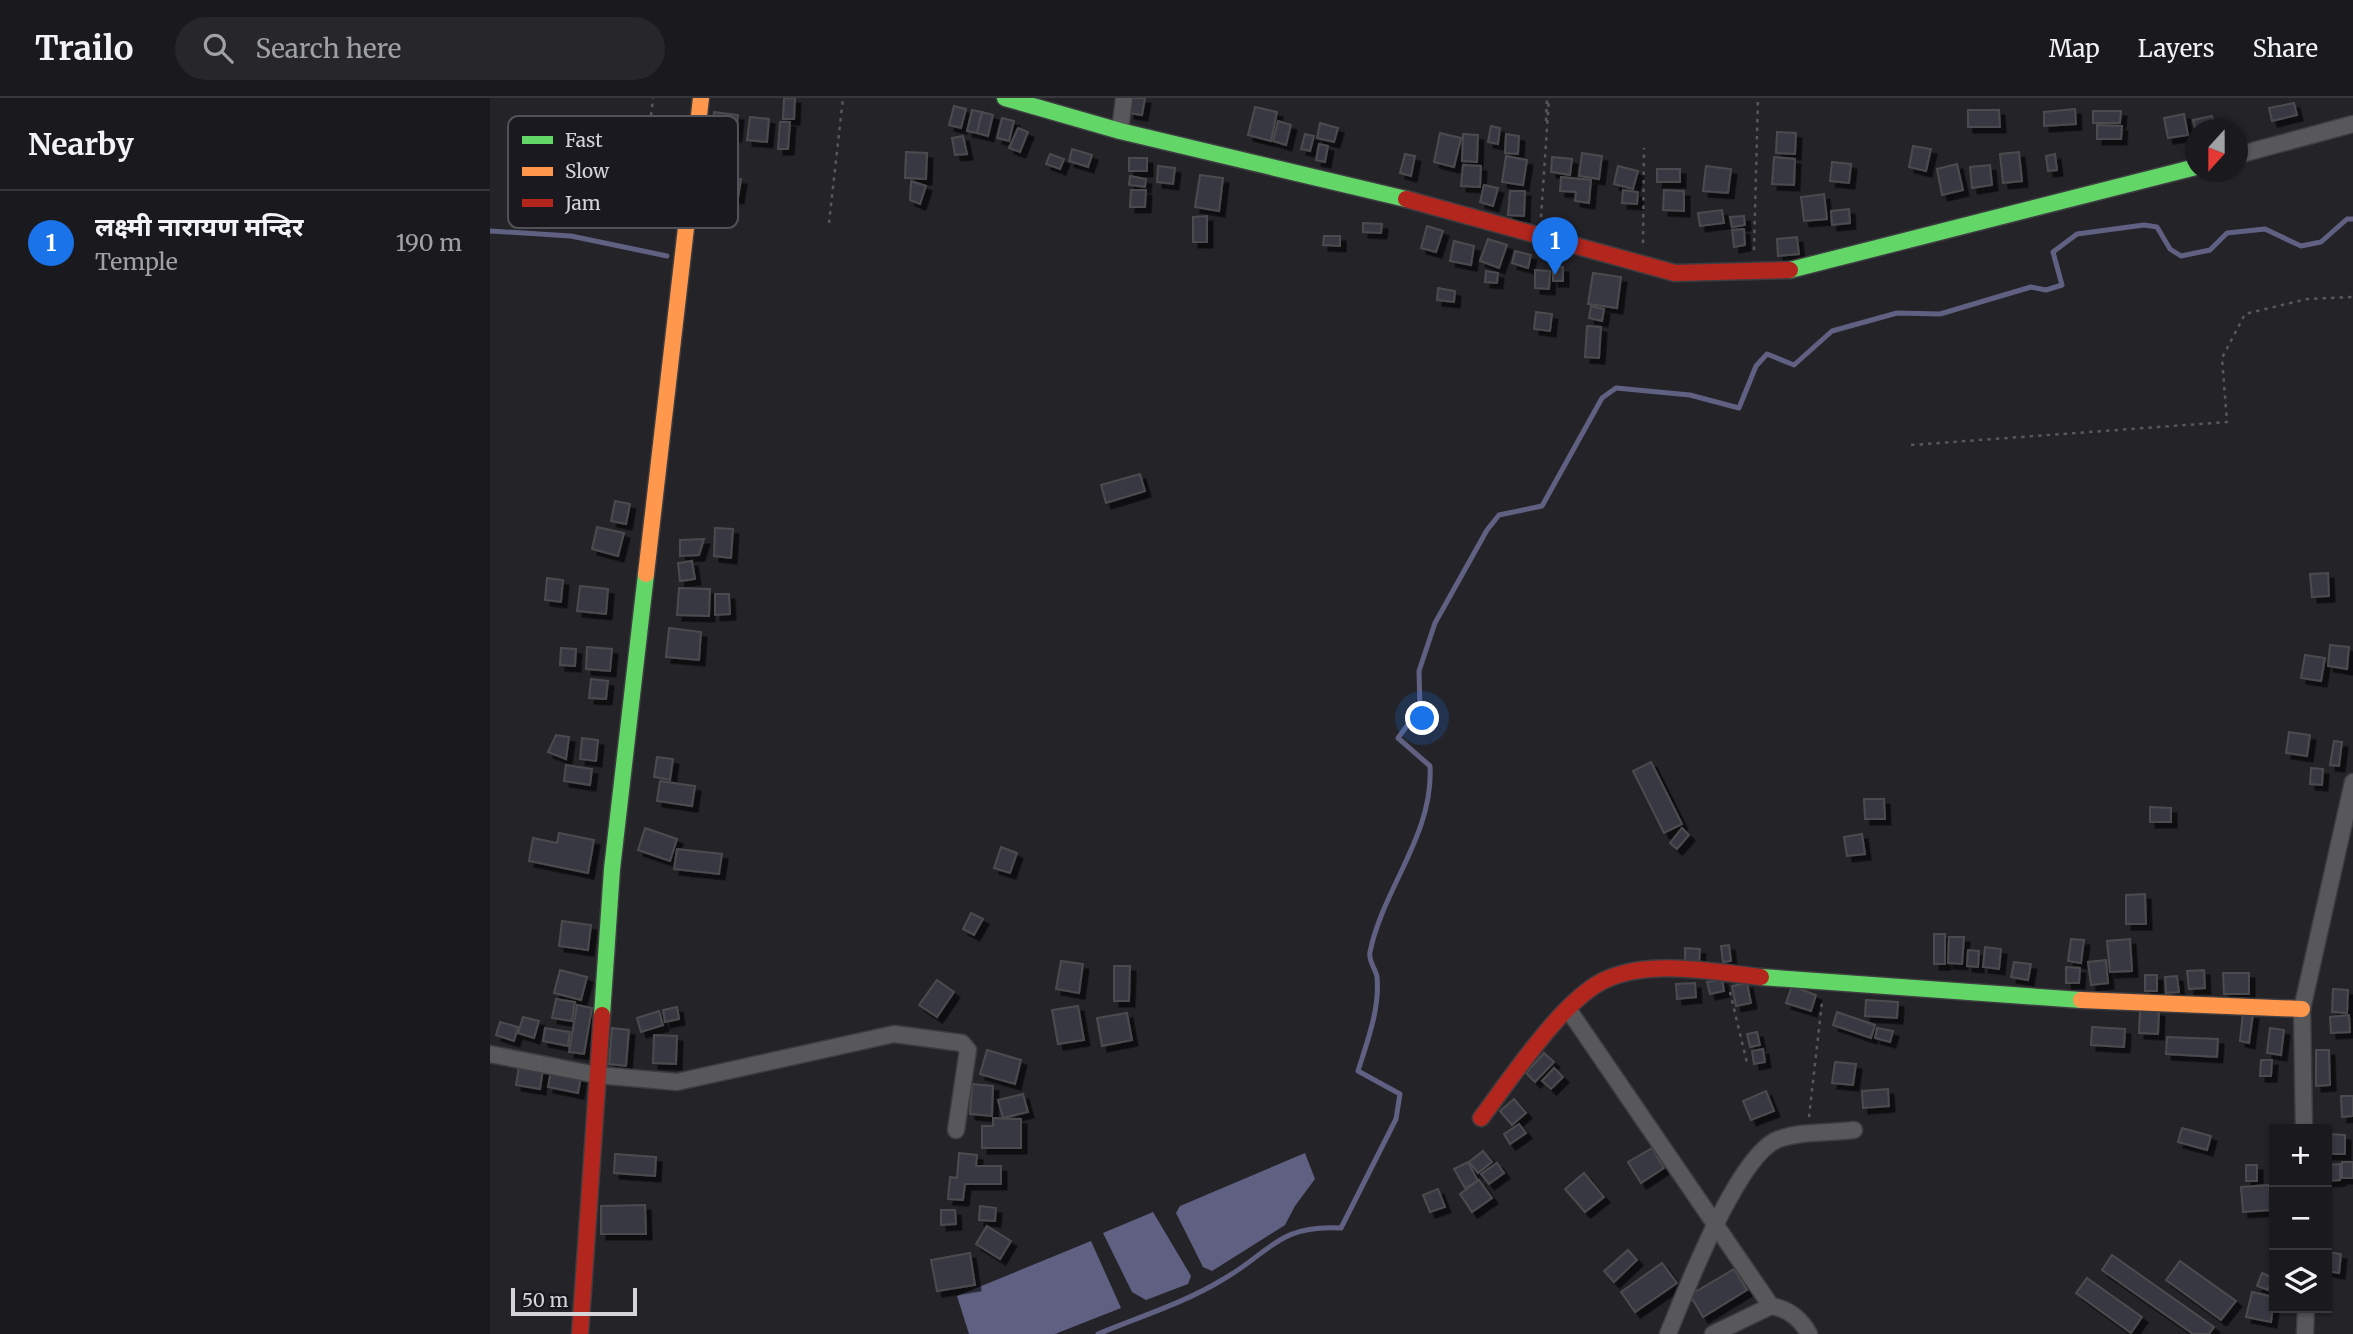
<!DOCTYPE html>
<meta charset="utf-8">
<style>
body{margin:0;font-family:Merriweather,"Noto Sans Devanagari",serif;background:#27272b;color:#f1f3f6}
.controls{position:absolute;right:21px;bottom:21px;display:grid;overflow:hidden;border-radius:0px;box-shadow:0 2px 5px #0004}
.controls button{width:63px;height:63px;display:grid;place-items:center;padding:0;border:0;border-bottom:2px solid #38383c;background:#1a1a1e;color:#f1f3f6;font:35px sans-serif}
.compass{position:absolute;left:1695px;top:21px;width:63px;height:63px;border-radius:50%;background:#1a1a1e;box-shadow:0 2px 5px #0004;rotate:201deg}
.scale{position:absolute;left:21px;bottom:18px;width:126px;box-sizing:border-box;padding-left:7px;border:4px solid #d4d4d9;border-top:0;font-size:19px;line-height:24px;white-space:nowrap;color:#d4d4d9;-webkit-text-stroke:5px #19191f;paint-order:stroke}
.you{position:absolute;left:933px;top:621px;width:24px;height:24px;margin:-18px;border:5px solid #fff;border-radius:50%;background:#1a73e8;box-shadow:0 0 0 10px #1a73e833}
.badge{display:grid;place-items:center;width:46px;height:46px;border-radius:50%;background:#1a73e8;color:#fff;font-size:23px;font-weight:700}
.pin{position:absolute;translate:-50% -58px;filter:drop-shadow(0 2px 4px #0008)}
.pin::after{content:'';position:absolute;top:37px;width:24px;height:21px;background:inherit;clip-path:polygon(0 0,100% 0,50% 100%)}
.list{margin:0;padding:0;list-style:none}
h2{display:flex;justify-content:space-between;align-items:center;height:91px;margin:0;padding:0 28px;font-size:30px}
h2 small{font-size:23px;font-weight:400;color:#9fa1a4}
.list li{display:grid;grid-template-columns:46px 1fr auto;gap:21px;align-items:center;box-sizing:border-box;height:105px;padding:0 28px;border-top:2px solid #38383c}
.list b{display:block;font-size:26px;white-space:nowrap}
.list p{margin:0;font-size:23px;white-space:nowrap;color:#9fa1a4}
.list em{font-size:23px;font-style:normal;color:#9fa1a4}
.icon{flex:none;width:38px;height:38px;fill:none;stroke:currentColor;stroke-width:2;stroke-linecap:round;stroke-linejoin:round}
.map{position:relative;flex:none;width:1863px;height:1236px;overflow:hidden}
header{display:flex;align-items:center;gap:42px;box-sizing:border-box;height:98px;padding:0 35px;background:#1a1a1e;border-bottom:2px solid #38383c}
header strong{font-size:33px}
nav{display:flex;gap:38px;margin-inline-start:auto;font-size:24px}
.search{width:490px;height:63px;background:#27272b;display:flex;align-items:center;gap:18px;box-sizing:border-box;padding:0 24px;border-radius:38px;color:#9fa1a4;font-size:26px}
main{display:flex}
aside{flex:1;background:#1a1a1e}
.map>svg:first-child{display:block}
.water{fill:#606083}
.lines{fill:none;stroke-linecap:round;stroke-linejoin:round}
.stream{stroke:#606083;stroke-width:5}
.building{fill:#393842;stroke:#4c4c4f;stroke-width:2;filter:url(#shadow)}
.street-casing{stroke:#3d3d41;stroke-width:19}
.fast-casing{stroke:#3d3d41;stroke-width:19}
.slow-casing{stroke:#3d3d41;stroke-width:19}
.jam-casing{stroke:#3d3d41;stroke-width:19}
.path{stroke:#58585b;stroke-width:2.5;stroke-dasharray:3.5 5;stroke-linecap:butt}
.street{stroke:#58585a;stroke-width:16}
.fast{stroke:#63d668;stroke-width:16}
.slow{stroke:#ff974d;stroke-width:16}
.jam{stroke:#b3261e;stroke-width:16}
.key{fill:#19191f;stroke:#515157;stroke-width:2}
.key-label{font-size:19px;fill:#d4d4d9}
</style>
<header>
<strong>Trailo</strong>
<div class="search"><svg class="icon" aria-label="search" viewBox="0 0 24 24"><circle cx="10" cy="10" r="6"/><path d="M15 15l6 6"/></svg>Search here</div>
<nav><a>Map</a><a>Layers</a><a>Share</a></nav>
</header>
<main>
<aside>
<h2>Nearby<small></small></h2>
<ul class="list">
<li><span class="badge">1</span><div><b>लक्ष्मी नारायण मन्दिर</b><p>Temple</p></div><em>190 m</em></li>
</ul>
</aside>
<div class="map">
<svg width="1863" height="1236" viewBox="0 0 1863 1236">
<defs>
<filter id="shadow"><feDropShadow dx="5.5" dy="5.5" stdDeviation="0" flood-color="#0009"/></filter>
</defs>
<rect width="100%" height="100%" fill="#232328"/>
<!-- water -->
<g class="water">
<polygon points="815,1055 825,1081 805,1108 795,1127 722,1173 713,1169 686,1115 690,1108"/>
<polygon points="663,1114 701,1178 698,1186 656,1202 642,1194 613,1135"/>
<polygon points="601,1143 631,1210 565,1236 479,1236 467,1198"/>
</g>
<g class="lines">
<!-- stream -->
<g class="stream">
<polyline points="0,133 81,138 177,158"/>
<path d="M608,1236C649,1219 694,1205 732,1182C780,1155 788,1126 851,1130L906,1021L910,996L868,973C877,944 890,911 887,879C886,871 878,863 880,854C893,790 944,736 940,668L908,640L930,610L929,573L945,525L997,432L1009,417L1052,408L1112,300L1126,290L1200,297L1249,310L1266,268L1277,256L1304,267L1342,233L1407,215L1450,216L1541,189L1556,192L1572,187L1563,154L1587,136L1654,127L1667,129L1680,151L1691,158L1720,152L1737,135L1775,131L1811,148L1831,144L1857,121H1863"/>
</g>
</g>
<!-- building -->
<g class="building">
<polygon points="294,0 305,0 304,21 293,21"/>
<polygon points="642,0 655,0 652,17 639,15"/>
<polygon points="1804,5 1807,17 1782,23 1779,10"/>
<polygon points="464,8 476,11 471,30 459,27"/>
<polygon points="765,9 787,14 781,43 758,37"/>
<polygon points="1585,11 1586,26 1554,28 1554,14"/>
<polygon points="482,12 492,14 487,35 477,33"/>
<polygon points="1478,12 1509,12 1510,29 1478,29"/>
<polygon points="1603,13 1631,13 1630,25 1603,25"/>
<polygon points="224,14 248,17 246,38 222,36"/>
<polygon points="492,14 503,17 498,38 487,35"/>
<polygon points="1694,16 1698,37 1678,40 1674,20"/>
<polygon points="1722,18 1725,32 1706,34 1703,22"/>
<polygon points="260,19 279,21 277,44 257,42"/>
<polygon points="512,20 524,23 519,43 507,40"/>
<polygon points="788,23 801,27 796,47 783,43"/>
<polygon points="290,24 300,24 298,51 288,51"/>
<polygon points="830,25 848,30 844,44 827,40"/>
<polygon points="1607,27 1632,28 1631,41 1607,41"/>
<polygon points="1001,28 1010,30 1008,46 998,44"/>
<polygon points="528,30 538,34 530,54 519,50"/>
<polygon points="1287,34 1306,35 1305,56 1286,55"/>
<polygon points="950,35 971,40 964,69 944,64"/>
<polygon points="815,36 824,38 820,53 811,51"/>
<polygon points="973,36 988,37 987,64 972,63"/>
<polygon points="1016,36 1029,38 1028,56 1015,55"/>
<polygon points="473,38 477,56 465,57 462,40"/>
<polygon points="829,46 838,48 835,64 826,62"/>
<polygon points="1423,48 1441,51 1436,73 1419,69"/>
<polygon points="582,51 602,57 598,69 579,63"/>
<polygon points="416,54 437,55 436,81 415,80"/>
<polygon points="1529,54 1532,83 1513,85 1510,56"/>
<polygon points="1092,55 1112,58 1109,81 1089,78"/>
<polygon points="560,56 574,61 570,71 556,66"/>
<polygon points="915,56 925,58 921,78 910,75"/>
<polygon points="1565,56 1567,72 1558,73 1556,58"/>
<polygon points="1016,58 1037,62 1033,87 1012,84"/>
<polygon points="1062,59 1082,61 1080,77 1061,74"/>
<polygon points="1284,59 1305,61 1304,87 1282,86"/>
<rect x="639" y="60" width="18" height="13"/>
<polygon points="1342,64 1361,66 1359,85 1340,83"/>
<polygon points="1467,66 1473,92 1452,97 1447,71"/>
<polygon points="973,67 991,68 990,89 971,88"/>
<polygon points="1500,67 1502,87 1482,90 1480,69"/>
<polygon points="668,68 685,70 683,86 667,84"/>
<polygon points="1128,68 1148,73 1143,91 1124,86"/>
<polygon points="1216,68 1241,71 1238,95 1213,93"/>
<rect x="1167" y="71" width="23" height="13"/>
<polygon points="710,77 733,80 729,113 705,109"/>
<polygon points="640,78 656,81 655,89 639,87"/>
<polygon points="234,79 251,81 248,100 231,98"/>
<polygon points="1071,79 1101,82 1099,105 1085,103 1086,94 1070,93"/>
<polygon points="421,83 436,88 430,106 420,102"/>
<polygon points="994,87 1008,90 1003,108 990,104"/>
<polygon points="641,92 656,92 655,109 640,109"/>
<polygon points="1133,92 1148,94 1147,106 1132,105"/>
<polygon points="1174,92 1194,93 1194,113 1173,112"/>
<polygon points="1020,93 1035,93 1034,118 1018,117"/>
<polygon points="1334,96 1337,121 1314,123 1311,99"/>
<polygon points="1359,111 1360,125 1342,127 1341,113"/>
<polygon points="1232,112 1234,125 1210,128 1208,115"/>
<polygon points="717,118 717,144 703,144 703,119"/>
<polygon points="1254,118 1255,127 1242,129 1240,119"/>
<polygon points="873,125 892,126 891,135 873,134"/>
<polygon points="937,128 953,133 946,154 931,150"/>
<polygon points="1254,131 1255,147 1244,149 1242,132"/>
<polygon points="834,138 850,138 850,148 833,147"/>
<polygon points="1307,139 1309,156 1288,158 1287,141"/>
<polygon points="998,141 1017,147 1009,170 990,163"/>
<polygon points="964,143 984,148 981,167 960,163"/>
<polygon points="1025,153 1041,157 1038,170 1022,165"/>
<rect x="1063" y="169" width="10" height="14"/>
<polygon points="1045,172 1060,173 1059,191 1045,190"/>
<polygon points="996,173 1008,175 1007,185 995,184"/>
<polygon points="1103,175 1131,179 1127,210 1098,206"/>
<polygon points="948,190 965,193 964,204 947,202"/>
<polygon points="1101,208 1114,211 1112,223 1099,220"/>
<polygon points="1046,214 1062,216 1060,233 1044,231"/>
<polygon points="1097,228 1111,229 1109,260 1095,259"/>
<polygon points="650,376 655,393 616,405 611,387"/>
<polygon points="125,403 140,406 136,426 121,423"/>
<polygon points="107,429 134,435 128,458 102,451"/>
<polygon points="225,430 243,431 241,460 224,458"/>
<polygon points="214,441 209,457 190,458 190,442"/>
<polygon points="202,463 205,481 190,483 188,465"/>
<polygon points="1838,475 1839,498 1822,499 1820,476"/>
<polygon points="57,480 73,482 71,504 55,502"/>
<polygon points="90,488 118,491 116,516 87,513"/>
<polygon points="189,490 220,491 219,518 187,517"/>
<polygon points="225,496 239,496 240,516 225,517"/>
<polygon points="179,530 211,534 209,562 176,559"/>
<polygon points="1840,547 1859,549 1857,571 1838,568"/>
<polygon points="97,549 122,551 120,573 96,571"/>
<polygon points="71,550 86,551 85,568 70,567"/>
<polygon points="1815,557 1835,560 1831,583 1811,580"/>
<polygon points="101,581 118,583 116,601 99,600"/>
<polygon points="1799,634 1820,637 1817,658 1796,655"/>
<polygon points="66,637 79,639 76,661 58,654"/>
<polygon points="92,640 108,642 106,663 90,661"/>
<polygon points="1844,643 1852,644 1849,668 1840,667"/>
<polygon points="167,659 183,661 180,682 164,679"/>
<polygon points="1161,664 1192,726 1174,735 1143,673"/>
<polygon points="76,667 102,671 100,687 74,683"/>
<polygon points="1821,670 1833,671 1832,687 1820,686"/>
<polygon points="170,683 205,688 202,708 167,703"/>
<polygon points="1374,701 1394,701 1395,721 1375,721"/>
<polygon points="1660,709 1681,710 1681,724 1660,724"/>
<polygon points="155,730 187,741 180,763 148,752"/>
<polygon points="1192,730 1199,737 1187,751 1180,745"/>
<polygon points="69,735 104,742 98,775 39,763 43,740 67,745"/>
<polygon points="1372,736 1375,756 1357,758 1354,739"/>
<polygon points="511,749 527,755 520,775 504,770"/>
<polygon points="187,751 232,756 229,776 184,771"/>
<polygon points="1655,796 1656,826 1636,826 1636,797"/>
<polygon points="481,815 493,821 484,837 473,831"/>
<polygon points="72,823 101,827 98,852 69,848"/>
<rect x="1444" y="836" width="11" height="30"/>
<polygon points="1459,839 1474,839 1472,866 1458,865"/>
<polygon points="1581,841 1594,842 1591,865 1578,863"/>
<polygon points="1640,841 1642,873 1620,874 1617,843"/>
<polygon points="1239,847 1241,863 1233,864 1231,848"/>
<polygon points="1495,849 1511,851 1509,871 1493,869"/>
<polygon points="1195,850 1210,851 1209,865 1195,865"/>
<polygon points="1478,852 1489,853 1488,869 1477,868"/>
<polygon points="1616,862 1618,885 1601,887 1598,864"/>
<polygon points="571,863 593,866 589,895 566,891"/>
<polygon points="1524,864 1541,866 1538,882 1521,879"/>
<polygon points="624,868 640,868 639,903 624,903"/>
<polygon points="1576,869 1590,870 1589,885 1576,885"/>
<polygon points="70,872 97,879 91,902 64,895"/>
<polygon points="1714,872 1715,890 1699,891 1697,873"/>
<polygon points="1733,875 1759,875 1759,896 1734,896"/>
<rect x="1655" y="877" width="12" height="16"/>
<polygon points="1687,878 1689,894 1676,895 1675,879"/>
<polygon points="1232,881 1234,893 1220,896 1217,884"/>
<polygon points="447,882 464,894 447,919 429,907"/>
<polygon points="1205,885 1206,899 1187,901 1186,886"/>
<polygon points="1257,885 1261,905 1246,908 1242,888"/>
<polygon points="1302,888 1326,897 1321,913 1296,905"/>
<polygon points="1843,891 1858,892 1857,915 1842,914"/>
<polygon points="66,901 85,904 82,923 62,920"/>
<polygon points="1376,902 1408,904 1407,920 1375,918"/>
<polygon points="87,907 102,910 94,956 79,954"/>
<polygon points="588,908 594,942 568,946 562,912"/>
<polygon points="187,909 189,921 175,924 173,912"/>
<polygon points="1650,912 1669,913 1668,936 1649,935"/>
<polygon points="169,913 173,927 151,934 147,920"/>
<polygon points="1347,914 1385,927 1381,940 1343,927"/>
<polygon points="637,915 642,942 612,948 607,920"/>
<polygon points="1753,915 1763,916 1759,945 1750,943"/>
<polygon points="1859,917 1860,934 1841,935 1840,919"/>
<polygon points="33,919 49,923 44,940 28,935"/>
<polygon points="10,924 28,929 24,943 6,937"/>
<polygon points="1602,929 1635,931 1634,949 1601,947"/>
<polygon points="55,930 80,934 78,948 53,943"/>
<polygon points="122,930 139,932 136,968 119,966"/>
<polygon points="1387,930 1403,933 1400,944 1385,940"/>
<polygon points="1780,930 1794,932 1791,957 1777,955"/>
<polygon points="1267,934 1270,947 1260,949 1257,936"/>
<polygon points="164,937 187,938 186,966 163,965"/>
<polygon points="1677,939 1728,941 1727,959 1676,956"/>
<polygon points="1273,951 1275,964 1264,966 1262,953"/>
<polygon points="497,952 531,962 525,986 490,976"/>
<polygon points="1826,952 1839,952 1840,987 1826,988"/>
<polygon points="1054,955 1064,964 1045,984 1036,975"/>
<polygon points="1771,962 1782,962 1781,978 1770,978"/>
<polygon points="1345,964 1366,966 1363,987 1342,985"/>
<polygon points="29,968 53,971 50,991 26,987"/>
<polygon points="1064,970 1073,979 1061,991 1052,983"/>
<polygon points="61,973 91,979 88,995 58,989"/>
<polygon points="482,986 503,988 502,1018 480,1016"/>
<polygon points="1398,991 1399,1008 1373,1010 1372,993"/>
<polygon points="1276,993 1284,1013 1261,1022 1253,1003"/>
<polygon points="533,996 538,1014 513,1020 508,1002"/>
<polygon points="1851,998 1863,998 1863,1018 1852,1019"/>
<polygon points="1024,1001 1036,1015 1022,1027 1010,1013"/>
<polygon points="503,1020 531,1021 531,1050 492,1050 492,1028 503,1028"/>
<polygon points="1029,1026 1036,1035 1020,1046 1014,1036"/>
<polygon points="1692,1030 1721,1038 1717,1052 1688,1044"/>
<polygon points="1837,1036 1855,1037 1855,1056 1837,1056"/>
<polygon points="1162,1050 1174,1070 1151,1085 1138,1064"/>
<polygon points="993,1053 1002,1064 988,1075 979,1064"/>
<polygon points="469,1055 487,1057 486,1068 511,1068 511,1086 475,1086 473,1102 458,1101 460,1079 467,1080"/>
<polygon points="125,1056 166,1059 165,1078 124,1075"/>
<polygon points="978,1064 988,1083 975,1090 964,1071"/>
<rect x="1852" y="1064" width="11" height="16"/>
<polygon points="1007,1065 1014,1075 999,1086 991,1076"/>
<polygon points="1850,1066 1850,1082 1837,1083 1837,1067"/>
<rect x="1756" y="1067" width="11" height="16"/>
<polygon points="1094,1075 1114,1099 1095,1114 1075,1091"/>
<polygon points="989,1082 1002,1100 982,1114 970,1096"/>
<polygon points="1779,1087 1781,1112 1753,1114 1751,1089"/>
<polygon points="948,1091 955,1109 940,1114 933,1097"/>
<polygon points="155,1107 156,1136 111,1136 111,1108"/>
<polygon points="490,1108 506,1110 505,1123 489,1122"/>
<polygon points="451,1112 465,1112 466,1126 451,1127"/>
<polygon points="497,1128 521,1143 510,1161 486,1146"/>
<polygon points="1138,1152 1147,1162 1124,1184 1114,1173"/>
<polygon points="1837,1154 1851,1156 1849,1175 1837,1173"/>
<polygon points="480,1155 485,1187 447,1193 441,1162"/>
<polygon points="1622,1157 1724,1229 1719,1236 1703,1236 1612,1172"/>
<polygon points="1690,1163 1746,1203 1731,1222 1676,1182"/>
<polygon points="1172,1165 1187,1185 1145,1214 1131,1194"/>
<polygon points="1244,1171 1257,1192 1213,1219 1200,1197"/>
<polygon points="1772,1175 1783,1180 1778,1192 1767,1188"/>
<polygon points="1597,1180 1652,1219 1641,1235 1586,1195"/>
<polygon points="1762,1194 1784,1199 1781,1224 1756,1219"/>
</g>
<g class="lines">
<!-- street casing -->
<g class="street-casing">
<g id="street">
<polyline points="630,33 634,0"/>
<polyline points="1748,57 1863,26"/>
<path d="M1078,911L1281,1208C1298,1211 1311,1221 1319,1236"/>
<polyline points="0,956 107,977 187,984 404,936 472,945 478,952 466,1032"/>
<polyline points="1814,1031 1812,911 1863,684"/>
<path d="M1178,1236C1195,1195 1248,1055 1289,1041C1312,1033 1339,1035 1364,1032"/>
<polyline points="1223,1236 1281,1208"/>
<polyline points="1815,1236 1816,1210"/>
</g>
</g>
<!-- fast casing -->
<g class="fast-casing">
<g id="fast">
<polyline points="515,0 630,33 916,101"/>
<polyline points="1300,172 1706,69"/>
<polyline points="1271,879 1591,902"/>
<polyline points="112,917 122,771 156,476"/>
</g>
</g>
<!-- slow casing -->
<g class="slow-casing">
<g id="slow">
<polyline points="156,476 211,0"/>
<polyline points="1591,902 1812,911"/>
</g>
</g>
<!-- jam casing -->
<g class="jam-casing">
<g id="jam">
<polyline points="916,101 1185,175 1300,172"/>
<path d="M991,1020C1020,982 1074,899 1117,881C1162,861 1224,874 1271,879"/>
<polyline points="90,1236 112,917"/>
</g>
</g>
<!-- path -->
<g class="path">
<polyline points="1056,23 1057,0"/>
<polyline points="160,26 163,0"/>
<polyline points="1051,119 1059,0"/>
<polyline points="339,125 353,0"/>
<polyline points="1153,145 1154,50"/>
<polyline points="1264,152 1268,0"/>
<polyline points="1421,347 1737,324 1732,260 1755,216 1817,201 1863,199"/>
<polyline points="1240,894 1257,965"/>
<polyline points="1319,1019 1332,904"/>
</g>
<!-- street -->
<use href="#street" class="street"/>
<!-- fast -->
<use href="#fast" class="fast"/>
<!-- slow -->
<use href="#slow" class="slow"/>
<!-- jam -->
<use href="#jam" class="jam"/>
</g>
<!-- legend -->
<rect x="18" y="18" width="230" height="112" rx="10" class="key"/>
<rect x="32" y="38" width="31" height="8" fill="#63d668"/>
<rect x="32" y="69" width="31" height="9" fill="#ff974d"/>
<rect x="32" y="101" width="31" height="8" fill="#b3261e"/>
<g class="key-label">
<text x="75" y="49">Fast</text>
<text x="75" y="80">Slow</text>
<text x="75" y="112">Jam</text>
</g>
</svg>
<div class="controls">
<button>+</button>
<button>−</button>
<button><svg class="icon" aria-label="layers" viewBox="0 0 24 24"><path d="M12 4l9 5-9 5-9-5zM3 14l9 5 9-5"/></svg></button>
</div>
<svg class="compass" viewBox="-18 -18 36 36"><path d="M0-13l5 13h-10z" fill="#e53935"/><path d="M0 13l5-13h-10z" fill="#9fa1a4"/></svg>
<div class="scale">50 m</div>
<div class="you"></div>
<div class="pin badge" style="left:1065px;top:177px">1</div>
</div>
</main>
